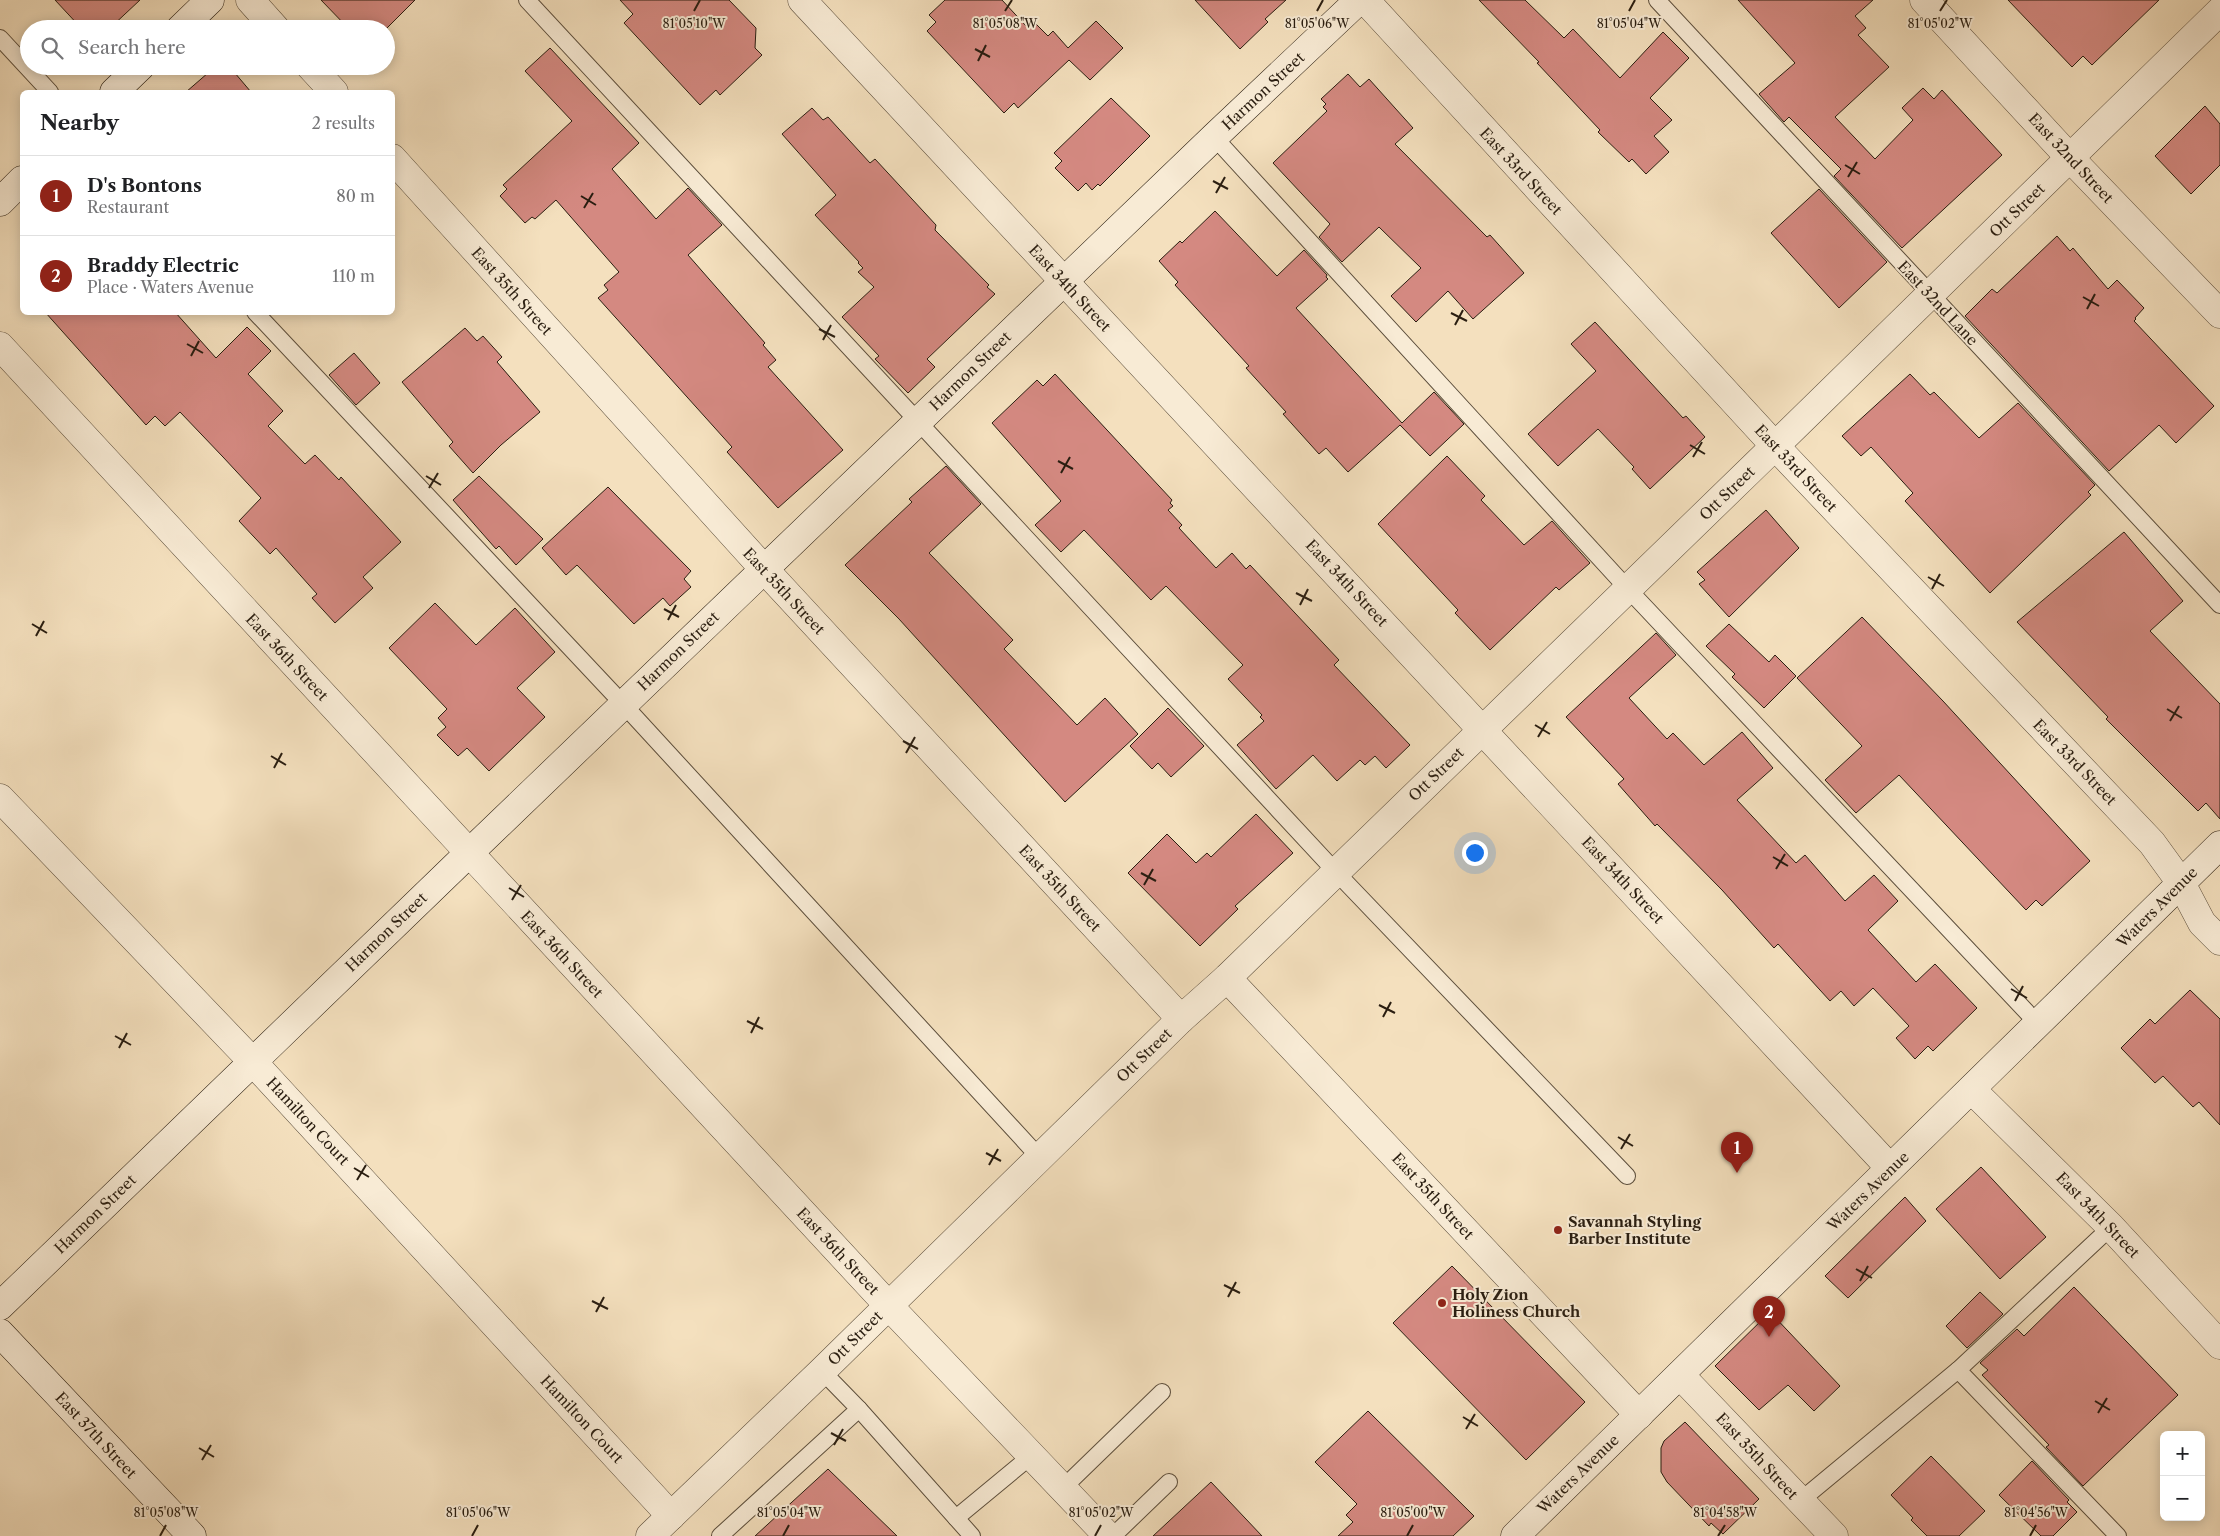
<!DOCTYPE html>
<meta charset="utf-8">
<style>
body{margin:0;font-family:"Libre Caslon Text",serif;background:#f2f2f2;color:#202124}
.controls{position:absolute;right:15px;bottom:15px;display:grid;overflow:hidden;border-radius:8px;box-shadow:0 2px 12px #0003}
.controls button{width:45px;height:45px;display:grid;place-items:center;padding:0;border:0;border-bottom:1px solid #e0e0e0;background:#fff;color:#202124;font:25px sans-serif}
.you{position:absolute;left:1474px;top:852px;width:18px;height:18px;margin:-12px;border:4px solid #fff;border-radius:50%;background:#1a73e8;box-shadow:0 0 0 8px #1a73e833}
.badge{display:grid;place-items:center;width:32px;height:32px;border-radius:50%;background:#8f2418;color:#fff;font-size:16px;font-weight:700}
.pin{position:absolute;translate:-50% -41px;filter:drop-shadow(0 1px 2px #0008)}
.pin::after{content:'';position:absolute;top:26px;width:18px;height:15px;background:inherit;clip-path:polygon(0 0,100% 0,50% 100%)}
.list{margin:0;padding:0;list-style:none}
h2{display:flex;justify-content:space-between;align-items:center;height:65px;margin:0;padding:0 20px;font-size:21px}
h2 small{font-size:16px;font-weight:400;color:#757577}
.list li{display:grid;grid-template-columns:32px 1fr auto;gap:15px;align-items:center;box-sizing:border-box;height:80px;padding:0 20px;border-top:1px solid #e0e0e0}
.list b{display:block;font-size:19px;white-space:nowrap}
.list p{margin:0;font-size:16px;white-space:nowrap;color:#757577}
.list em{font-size:16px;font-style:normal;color:#757577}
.icon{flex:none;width:28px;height:28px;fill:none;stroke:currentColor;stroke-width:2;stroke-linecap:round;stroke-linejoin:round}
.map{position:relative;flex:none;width:2220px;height:1536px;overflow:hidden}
.search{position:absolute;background:#fff;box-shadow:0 2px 12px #0003;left:20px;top:20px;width:375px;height:55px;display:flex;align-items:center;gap:12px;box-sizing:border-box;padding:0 18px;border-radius:28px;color:#757577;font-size:19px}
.panel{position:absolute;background:#fff;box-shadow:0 2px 12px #0003;left:20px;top:90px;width:375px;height:225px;border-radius:8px}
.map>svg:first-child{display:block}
.building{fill:#d48981;stroke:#2a1e11}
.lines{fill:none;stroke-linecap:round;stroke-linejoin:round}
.lane-casing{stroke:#5c4e3c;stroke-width:18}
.street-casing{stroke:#5c4e3c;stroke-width:29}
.secondary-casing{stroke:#2a1e11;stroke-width:29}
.lane{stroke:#f8ebd5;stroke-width:16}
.street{stroke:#f8ebd5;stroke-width:28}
.secondary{stroke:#f8ebd5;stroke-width:28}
.ticks{fill:none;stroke:#2a1e11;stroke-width:2}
.poi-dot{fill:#8f2418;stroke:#f8ebd5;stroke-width:2}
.labels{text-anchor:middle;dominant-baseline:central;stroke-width:4;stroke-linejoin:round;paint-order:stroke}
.street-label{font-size:15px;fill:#2a1e11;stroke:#f8ebd5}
.poi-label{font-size:15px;font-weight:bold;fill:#2a1e11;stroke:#f8ebd5;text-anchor:start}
.ticks-label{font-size:12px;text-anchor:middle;fill:#2a1e11;stroke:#f8ebd5;stroke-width:4;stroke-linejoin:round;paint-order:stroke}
</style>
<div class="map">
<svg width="2220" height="1536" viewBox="0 0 2220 1536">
<rect width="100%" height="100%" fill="#f4e0be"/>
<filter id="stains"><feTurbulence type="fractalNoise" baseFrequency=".004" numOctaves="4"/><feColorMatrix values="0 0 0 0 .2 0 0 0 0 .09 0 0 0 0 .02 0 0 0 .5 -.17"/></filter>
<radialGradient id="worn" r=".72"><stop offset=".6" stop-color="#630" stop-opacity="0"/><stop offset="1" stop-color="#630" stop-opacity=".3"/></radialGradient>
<!-- building -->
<g class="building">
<polygon points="55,0 140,0 109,29 82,29"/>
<polygon points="321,0 415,0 386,29 349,29"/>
<polygon points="620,0 729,0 756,28 755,48 762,55 720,95 716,90 700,105 624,23 633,14"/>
<polygon points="945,0 1002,0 1027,27 1033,21 1048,36 1053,31 1068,48 1096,21 1123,48 1090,80 1069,60 1018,108 1014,103 1004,113 927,31 936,22 929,15"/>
<polygon points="1195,0 1286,0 1265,19 1268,22 1240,49"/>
<polygon points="1479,0 1525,0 1564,38 1573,29 1620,78 1663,32 1689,58 1650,98 1672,120 1654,136 1669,152 1646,174 1632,159 1629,162 1598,132 1600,130 1537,63 1539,62"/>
<polygon points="1738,0 1873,0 1855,16 1866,28 1858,35 1889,67 1835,117 1875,159 1913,120 1902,108 1923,88 1934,99 1942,90 2002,155 1902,248 1834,176 1841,169 1789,117 1784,122 1759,94 1795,63"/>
<polygon points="2008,0 2159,0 2092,65 2083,56 2072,67"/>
<polygon points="550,48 639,143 612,169 656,219 688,188 722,225 688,255 765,343 763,345 776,360 768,367 843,450 778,508 727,452 732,447 598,298 608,290 604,285 619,272 556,200 535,219 532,217 525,223 500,196 507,189 503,185 572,121 525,71"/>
<polygon points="216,66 229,66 251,92 186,92"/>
<polygon points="1348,74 1360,87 1369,79 1395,108 1413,128 1395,144 1487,237 1490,235 1524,273 1473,319 1448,291 1416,322 1391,296 1421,268 1379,227 1342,262 1319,237 1330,224 1273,163 1327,111 1323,107 1326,104 1321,99"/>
<polygon points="1111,98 1150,136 1100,186 1098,184 1092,190 1086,183 1078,191 1055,168 1062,161 1054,153"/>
<polygon points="2205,106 2220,124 2220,165 2191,194 2155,156"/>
<polygon points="812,108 823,120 828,117 870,163 875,159 936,225 935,230 989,285 987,287 995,294 927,359 935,367 908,393 875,359 879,356 842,317 874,287 858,272 863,268 858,263 859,262 815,215 836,195 782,134"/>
<polygon points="1819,189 1887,262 1839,308 1771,233"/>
<polygon points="1215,211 1277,276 1304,250 1327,275 1326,277 1328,279 1296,308 1402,423 1434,392 1464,424 1430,456 1400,425 1348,472 1326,448 1319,454 1283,414 1286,412 1246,368 1249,366 1175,285 1178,282 1159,261 1180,241 1182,243"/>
<polygon points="2057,236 2070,251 2073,248 2108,289 2117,280 2144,308 2135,318 2136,319 2134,321 2214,406 2176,443 2159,425 2109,471 1965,316 1992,289 1997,293"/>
<polygon points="45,312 175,312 216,358 247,327 271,351 248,374 283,411 268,426 305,464 315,455 339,480 341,477 401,542 363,577 373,588 335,623 312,598 317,594 276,548 270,554 239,521 261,498 223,457 180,412 165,426 155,416 146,425"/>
<polygon points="1595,322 1683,418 1686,416 1705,437 1650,489 1632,469 1634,467 1598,429 1558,466 1528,434 1596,371 1571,344"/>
<polygon points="465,328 477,341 483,336 502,357 497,362 540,412 501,445 473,473 449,446 453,442 402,382"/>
<polygon points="354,353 380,383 356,405 329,375"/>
<polygon points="1055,374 1172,500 1170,503 1173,506 1168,510 1182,525 1179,528 1216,568 1232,553 1246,569 1250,565 1339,660 1334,665 1410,745 1386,768 1375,756 1365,765 1360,760 1337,781 1313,755 1276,789 1237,745 1264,721 1260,717 1262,715 1228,679 1243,665 1166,586 1151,600 1084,530 1061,552 1035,525 1061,501 992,423 1037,380 1043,386"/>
<polygon points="1910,374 1930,395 1934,392 1979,438 2018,403 2095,485 2088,492 2091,495 1990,593 1905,501 1913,493 1871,447 1861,456 1842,436"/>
<polygon points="1447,456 1485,496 1481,500 1524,545 1552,521 1590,563 1559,590 1556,587 1490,650 1455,613 1458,610 1378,524"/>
<polygon points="946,466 981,504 929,553 1013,640 1004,649 1077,725 1105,698 1138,734 1065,802 899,619 845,565 912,502 909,499"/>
<polygon points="479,476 543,539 516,565 499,546 496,549 453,500"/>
<polygon points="608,487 691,571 684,579 691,587 670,606 663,598 634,624 577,565 566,575 542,548"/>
<polygon points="1766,510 1799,548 1729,617 1699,584 1705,580 1697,572"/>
<polygon points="2124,532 2183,601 2150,631 2220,704 2220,819 2206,803 2198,811 2106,719 2108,717 2017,622"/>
<polygon points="435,603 476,645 515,608 555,652 517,688 545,717 489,771 467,748 458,756 437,735 446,727 438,718 447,709 389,648"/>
<polygon points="1862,617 1943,701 2090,861 2042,906 2036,900 2026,910 1899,775 1856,813 1825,780 1862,746 1797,678"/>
<polygon points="1729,624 1769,662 1775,655 1796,676 1764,708 1732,677 1735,674 1706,646"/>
<polygon points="1656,633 1676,655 1629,698 1667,739 1673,733 1704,765 1742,732 1773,768 1737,800 1796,863 1805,855 1845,901 1874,875 1898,901 1868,930 1916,982 1935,964 1977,1008 1933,1051 1928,1046 1915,1059 1896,1038 1909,1026 1873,988 1854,1006 1841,991 1830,1001 1778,944 1774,948 1722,890 1657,824 1655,826 1618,784 1624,779 1566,717"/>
<polygon points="1168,708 1204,746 1171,777 1158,763 1152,769 1130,746"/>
<polygon points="1256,814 1293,853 1235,906 1238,909 1200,946 1128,873 1167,834 1196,863 1207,853 1211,857"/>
<polygon points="2190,990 2220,1019 2220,1125 2199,1102 2193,1107 2163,1076 2155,1083 2121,1048 2150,1019 2155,1024"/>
<polygon points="1981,1167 2046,1237 2000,1279 1936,1209"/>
<polygon points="1905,1197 1926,1221 1848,1298 1825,1276"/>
<polygon points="1452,1266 1585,1402 1526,1460 1393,1323"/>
<polygon points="2074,1287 2178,1395 2083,1486 2046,1447 2049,1445 1982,1375 1988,1370 1980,1363 2017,1329 2024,1336"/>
<polygon points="1980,1292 2003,1314 1967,1348 1946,1326"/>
<polygon points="1770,1312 1840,1386 1814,1411 1788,1385 1759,1410 1715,1366"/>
<polygon points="1368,1411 1474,1516 1453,1536 1338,1536 1353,1522 1346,1515 1357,1504 1315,1462"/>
<polygon points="1685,1422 1759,1499 1723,1534 1711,1523 1709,1526 1667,1482 1661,1472 1661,1448 1664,1441"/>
<polygon points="1931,1456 1985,1511 1959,1536 1927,1536 1911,1520 1913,1518 1891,1495"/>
<polygon points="2032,1461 2069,1500 2067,1502 2077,1512 2053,1536 2041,1536 1999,1495"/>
<polygon points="828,1469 897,1536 755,1536"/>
<polygon points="1211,1482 1262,1536 1153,1536"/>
</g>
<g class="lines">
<!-- lane casing -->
<g class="lane-casing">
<g id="lane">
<polyline points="527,0 1335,871 1627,1176"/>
<polyline points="1657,0 2220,605"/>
<polyline points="0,38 50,92"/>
<polyline points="1214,137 1627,588 2039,1025"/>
<polyline points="255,312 623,704 1040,1158"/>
<polyline points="2111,1227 1958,1370 2118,1536"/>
<polyline points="822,1371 859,1409"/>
<polyline points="1063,1488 1162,1392"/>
<polyline points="1800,1501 1958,1370"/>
<polyline points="956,1518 1031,1456"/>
<polyline points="720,1536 859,1409 972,1536"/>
<polyline points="1113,1536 1169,1482"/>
</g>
</g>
<!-- street casing -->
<g class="street-casing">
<g id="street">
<polyline points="250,0 276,29"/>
<polyline points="802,0 1890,1168"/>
<polyline points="1365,0 1775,446 2152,843 2181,883 2202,923 2220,941"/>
<polyline points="1924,0 2070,158 2220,314"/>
<polyline points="310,66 334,92"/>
<polyline points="392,158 764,569 1181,1019"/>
<polyline points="0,346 888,1305 1108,1536"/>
<polyline points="0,798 252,1061 671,1516"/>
<polyline points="1227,978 1639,1415"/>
<polyline points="1972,1090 2111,1227 2220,1345"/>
<polyline points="1680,1375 1834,1536"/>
<polyline points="650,1536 822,1371 1181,1019 1227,978 1775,446 2220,11"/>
</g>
</g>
<!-- secondary casing -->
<g class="secondary-casing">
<g id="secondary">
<polyline points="180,29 210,0"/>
<polyline points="114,92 141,66"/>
<polyline points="0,202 22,180"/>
<polyline points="0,1306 469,853 1214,137 1359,0"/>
<polyline points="0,1333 192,1536"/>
<polyline points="1515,1536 2220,845"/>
</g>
</g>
<!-- lane -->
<use href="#lane" class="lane"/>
<!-- street -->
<use href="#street" class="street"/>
<!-- secondary -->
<use href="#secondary" class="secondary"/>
</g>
<!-- ticks -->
<path class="ticks" d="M694,11L700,0M1005,11L1012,0M1317,11L1323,0M1629,11L1635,0M1940,11L1947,0M975,49L990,57M978,61L986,45M1845,165L1860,174M1848,177L1857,162M1213,181L1228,189M1216,193L1225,177M581,196L596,205M584,208L593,193M2083,297L2099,306M2087,309L2095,294M1451,313L1467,321M1455,325L1463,310M819,329L835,337M823,340L831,325M187,344L203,353M191,356L199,341M1690,445L1705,454M1693,457L1702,442M1058,461L1073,469M1061,473L1070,457M426,476L441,485M429,488L438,473M1928,577L1944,586M1932,589L1940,574M1296,593L1312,601M1300,605L1308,589M664,609L679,617M668,620L676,605M32,624L47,633M36,636L44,621M2167,709L2182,718M2170,721L2179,706M1535,725L1550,734M1538,737L1547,722M903,741L918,749M906,753L915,737M271,756L286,765M274,768L282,753M1773,857L1788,866M1776,869L1785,854M1141,873L1156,881M1144,885L1153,869M509,888L524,897M512,900L521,885M2011,989L2027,998M2015,1001L2023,986M1379,1005L1395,1013M1383,1017L1391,1002M747,1021L763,1029M751,1033L759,1017M115,1036L131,1045M119,1048L127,1033M1618,1137L1633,1146M1621,1149L1630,1134M986,1153L1001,1161M989,1165L998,1149M354,1168L369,1177M357,1180L366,1165M1856,1269L1872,1278M1860,1281L1868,1266M1224,1285L1240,1293M1228,1297L1236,1282M592,1301L608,1309M596,1312L604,1297M2095,1401L2110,1410M2098,1413L2107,1398M1463,1417L1478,1426M1466,1429L1475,1414M831,1433L846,1441M834,1445L843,1429M199,1448L214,1457M202,1460L211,1445M160,1536L166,1525M472,1536L478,1525M783,1536L789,1525M1095,1536L1101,1525M1407,1536L1413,1525M1718,1536L1725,1525M2030,1536L2036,1525"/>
<!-- markers -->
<g class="poi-dot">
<circle cx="1558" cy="1230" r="5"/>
<circle cx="1442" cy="1303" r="5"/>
</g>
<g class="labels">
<!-- street labels -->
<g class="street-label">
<text transform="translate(1263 91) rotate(-43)">Harmon Street</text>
<text transform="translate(2071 158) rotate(47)">East 32nd Street</text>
<text transform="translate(1521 171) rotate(47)">East 33rd Street</text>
<text transform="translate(2017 210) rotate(-44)">Ott Street</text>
<text transform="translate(1070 288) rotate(47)">East 34th Street</text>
<text transform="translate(512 291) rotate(48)">East 35th Street</text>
<text transform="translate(1938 303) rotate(47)">East 32nd Lane</text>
<text transform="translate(970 371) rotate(-44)">Harmon Street</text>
<text transform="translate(1796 468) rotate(47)">East 33rd Street</text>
<text transform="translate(1727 493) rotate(-44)">Ott Street</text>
<text transform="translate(1347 583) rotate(47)">East 34th Street</text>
<text transform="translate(784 591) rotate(47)">East 35th Street</text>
<text transform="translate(678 651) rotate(-44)">Harmon Street</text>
<text transform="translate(287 657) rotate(47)">East 36th Street</text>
<text transform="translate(2075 762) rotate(46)">East 33rd Street</text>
<text transform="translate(1436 774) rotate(-44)">Ott Street</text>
<text transform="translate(1623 880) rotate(47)">East 34th Street</text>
<text transform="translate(1060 888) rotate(47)">East 35th Street</text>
<text transform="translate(2157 907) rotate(-45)">Waters Avenue</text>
<text transform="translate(386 932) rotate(-44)">Harmon Street</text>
<text transform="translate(562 954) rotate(47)">East 36th Street</text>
<text transform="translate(1144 1055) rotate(-44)">Ott Street</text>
<text transform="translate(308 1121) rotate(47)">Hamilton Court</text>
<text transform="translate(1868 1191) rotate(-44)">Waters Avenue</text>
<text transform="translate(1433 1196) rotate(47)">East 35th Street</text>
<text transform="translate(95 1214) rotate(-44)">Harmon Street</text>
<text transform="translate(2098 1215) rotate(46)">East 34th Street</text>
<text transform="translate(838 1251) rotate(47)">East 36th Street</text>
<text transform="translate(855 1338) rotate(-45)">Ott Street</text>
<text transform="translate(582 1419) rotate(47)">Hamilton Court</text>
<text transform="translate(96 1435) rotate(47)">East 37th Street</text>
<text transform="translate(1757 1456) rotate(47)">East 35th Street</text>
<text transform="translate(1578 1474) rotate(-44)">Waters Avenue</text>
</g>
<!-- poi labels -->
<g class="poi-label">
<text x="1568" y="1221">Savannah Styling<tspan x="1568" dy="17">Barber Institute</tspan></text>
<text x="1452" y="1294">Holy Zion<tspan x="1452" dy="17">Holiness Church</tspan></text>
</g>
</g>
<g class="ticks-label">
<text x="694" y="28">81°05'10"W</text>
<text x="1005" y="28">81°05'08"W</text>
<text x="1317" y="28">81°05'06"W</text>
<text x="1629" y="28">81°05'04"W</text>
<text x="1940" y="28">81°05'02"W</text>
<text x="166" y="1517">81°05'08"W</text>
<text x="478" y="1517">81°05'06"W</text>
<text x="789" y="1517">81°05'04"W</text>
<text x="1101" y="1517">81°05'02"W</text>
<text x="1413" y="1517">81°05'00"W</text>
<text x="1725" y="1517">81°04'58"W</text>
<text x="2036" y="1517">81°04'56"W</text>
</g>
<rect width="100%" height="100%" filter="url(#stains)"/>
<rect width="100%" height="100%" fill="url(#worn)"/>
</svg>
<div class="controls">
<button>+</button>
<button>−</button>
</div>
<div class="you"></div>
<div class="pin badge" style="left:1737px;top:1173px">1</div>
<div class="pin badge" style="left:1769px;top:1337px">2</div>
<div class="search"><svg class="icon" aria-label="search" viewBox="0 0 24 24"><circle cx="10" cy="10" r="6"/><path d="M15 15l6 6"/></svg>Search here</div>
<section class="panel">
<h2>Nearby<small>2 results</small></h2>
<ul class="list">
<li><span class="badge">1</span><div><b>D's Bontons</b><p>Restaurant</p></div><em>80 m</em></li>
<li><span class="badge">2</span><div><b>Braddy Electric</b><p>Place · Waters Avenue</p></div><em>110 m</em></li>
</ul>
</section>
</div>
